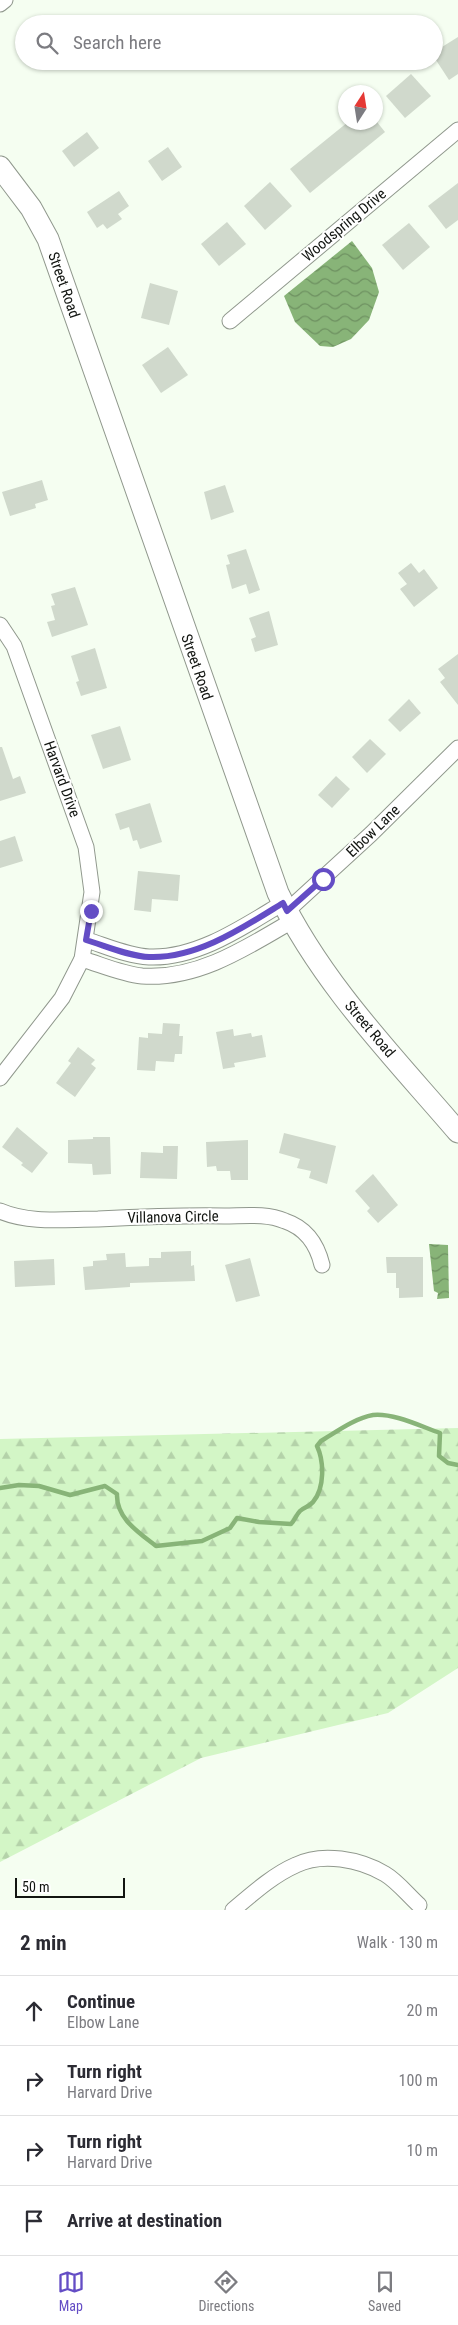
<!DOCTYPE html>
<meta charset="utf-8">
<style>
body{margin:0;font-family:"Roboto Condensed",sans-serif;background:#f2f2f3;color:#2b2b33}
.compass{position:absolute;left:338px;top:85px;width:45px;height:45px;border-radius:50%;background:#fff;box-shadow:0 1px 4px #0004;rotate:12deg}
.scale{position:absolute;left:15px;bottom:12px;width:110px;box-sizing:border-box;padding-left:5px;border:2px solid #121511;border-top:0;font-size:14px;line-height:18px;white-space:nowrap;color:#121511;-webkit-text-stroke:4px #fff;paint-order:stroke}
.stop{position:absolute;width:15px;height:15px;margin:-11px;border:4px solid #644dc5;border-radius:50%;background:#fff}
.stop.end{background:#644dc5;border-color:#fff;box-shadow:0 1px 5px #0008}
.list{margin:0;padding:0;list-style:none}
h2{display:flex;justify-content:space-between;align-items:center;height:65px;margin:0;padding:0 20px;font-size:21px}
h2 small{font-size:16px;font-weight:400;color:#7c7c81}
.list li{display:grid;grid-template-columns:32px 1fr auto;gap:15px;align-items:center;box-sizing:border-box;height:70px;padding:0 20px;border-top:1px solid #e1e1e2}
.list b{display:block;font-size:19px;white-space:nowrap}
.list p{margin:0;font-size:16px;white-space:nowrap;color:#7c7c81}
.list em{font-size:16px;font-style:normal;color:#7c7c81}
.icon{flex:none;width:28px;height:28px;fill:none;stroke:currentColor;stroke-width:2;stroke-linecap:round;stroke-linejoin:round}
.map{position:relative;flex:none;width:458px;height:1910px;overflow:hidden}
.search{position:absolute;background:#fff;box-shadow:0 1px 4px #0004;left:15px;right:15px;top:15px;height:55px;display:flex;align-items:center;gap:12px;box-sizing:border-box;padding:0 18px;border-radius:28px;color:#7c7c81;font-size:19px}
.sheet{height:345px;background:#fff}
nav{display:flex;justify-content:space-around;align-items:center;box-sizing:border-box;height:70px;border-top:1px solid #e1e1e2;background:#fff;font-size:14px;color:#7c7c81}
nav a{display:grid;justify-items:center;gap:2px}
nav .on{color:#644dc5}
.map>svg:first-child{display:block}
.forest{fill:url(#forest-firs)}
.water{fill:url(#water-waves)}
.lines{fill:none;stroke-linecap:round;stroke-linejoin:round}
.stream{stroke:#88b478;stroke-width:4.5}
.building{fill:#d0d9cc}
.street-casing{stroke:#90988d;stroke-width:17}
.secondary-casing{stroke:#90988d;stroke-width:23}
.street{stroke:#fff;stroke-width:15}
.secondary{stroke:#fff;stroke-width:21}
.route{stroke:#644dc5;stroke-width:6}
.labels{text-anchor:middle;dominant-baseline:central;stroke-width:4;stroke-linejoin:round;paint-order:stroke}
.street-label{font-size:15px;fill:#121511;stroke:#fff}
</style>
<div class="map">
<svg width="458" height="1910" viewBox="0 0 458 1910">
<defs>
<pattern id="forest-firs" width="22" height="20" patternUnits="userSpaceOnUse" patternTransform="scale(1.25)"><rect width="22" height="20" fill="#d3f6c6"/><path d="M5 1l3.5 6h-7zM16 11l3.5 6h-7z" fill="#b4d2a9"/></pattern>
<pattern id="water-waves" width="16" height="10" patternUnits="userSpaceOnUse" patternTransform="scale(1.25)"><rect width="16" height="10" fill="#88b478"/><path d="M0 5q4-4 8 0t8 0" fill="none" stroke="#6e9161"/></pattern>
</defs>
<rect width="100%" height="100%" fill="#f5fef1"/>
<!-- forest -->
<polygon class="forest" points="458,1428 458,1668 388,1713 201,1758 0,1862 0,1439"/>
<!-- water -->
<g class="water">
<polygon points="352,241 372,268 379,292 369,320 351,339 333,347 320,346 295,322 284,296"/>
<polygon points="429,1244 448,1245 449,1298 437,1299 438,1293 434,1291"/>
</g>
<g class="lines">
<!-- stream -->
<path class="stream" d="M0,1488L19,1485L39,1486L70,1495L105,1486L117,1494C116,1518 138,1532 156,1546L202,1541L230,1528L237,1518L259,1522L291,1524C295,1520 296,1515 300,1511C304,1507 309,1507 313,1502C325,1488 324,1461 317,1446L321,1441C336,1432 355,1418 373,1415C394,1413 420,1426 440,1433L439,1456L448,1463L458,1465"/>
</g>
<!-- building -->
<g class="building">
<polygon points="458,37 458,74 449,80 434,57 434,52"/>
<polygon points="411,74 431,96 405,118 386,96"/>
<polygon points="348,122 377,122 385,132 310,193 290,169"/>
<polygon points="87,132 99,148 74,167 62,151"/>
<polygon points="168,147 182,167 162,181 148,161"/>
<polygon points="270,182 292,206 265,230 244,206"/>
<polygon points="458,183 458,220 446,229 428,206"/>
<polygon points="119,191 129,206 118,214 122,219 107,229 103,224 97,228 87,212"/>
<polygon points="227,222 246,244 219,266 201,244"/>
<polygon points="409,223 430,247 403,270 382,245"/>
<polygon points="150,283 178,291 169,325 141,318"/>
<polygon points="168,347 188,375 161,393 142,365"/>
<polygon points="42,480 48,500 35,504 36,508 10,516 2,492"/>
<polygon points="225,485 234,512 211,520 204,492"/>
<polygon points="246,549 260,590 249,594 246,584 232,589 226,565 230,564 227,555"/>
<polygon points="411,563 419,573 424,569 438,588 414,607 400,589 407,584 398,573"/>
<polygon points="75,587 88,625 52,637 47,622 55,620 51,606 55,605 51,594"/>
<polygon points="269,611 278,645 255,652 251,639 256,637 249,618"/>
<polygon points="95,648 107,688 81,696 76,682 79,681 71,656"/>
<polygon points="458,654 458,705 440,682 445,678 438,669"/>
<polygon points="409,699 421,713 400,732 388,720"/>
<polygon points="120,726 131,760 103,769 91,735"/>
<polygon points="370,739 386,754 367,773 352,757"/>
<polygon points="0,747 2,747 13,779 20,776 26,793 0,801"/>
<polygon points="336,776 350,789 332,808 318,795"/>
<polygon points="150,803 162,842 140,849 137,840 133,841 129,827 120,830 115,814"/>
<polygon points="15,836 23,861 0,868 0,841"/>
<polygon points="138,871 180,875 178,901 152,899 151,912 134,910"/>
<polygon points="163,1023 180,1024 179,1036 183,1036 182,1054 175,1054 174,1062 156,1061 155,1071 137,1070 139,1037 148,1038 148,1033 162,1034"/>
<polygon points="233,1029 234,1036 251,1033 252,1037 262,1035 266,1057 234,1063 235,1067 223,1069 216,1032"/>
<polygon points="78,1047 95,1060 91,1064 96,1068 75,1097 56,1083 71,1063 68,1061"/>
<polygon points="17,1127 48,1153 32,1173 21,1165 23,1163 2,1147"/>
<polygon points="284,1133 336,1146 327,1184 309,1178 311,1171 297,1168 300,1159 279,1153"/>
<polygon points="93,1137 110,1137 111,1174 93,1175 92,1164 68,1163 68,1140 93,1139"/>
<polygon points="248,1140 248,1180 231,1180 230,1171 217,1171 216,1166 207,1167 206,1142"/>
<polygon points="163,1146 178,1146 177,1179 140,1178 141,1152 163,1153"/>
<polygon points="373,1174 398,1205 378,1223 367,1211 370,1208 355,1191"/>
<polygon points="191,1251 191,1266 194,1265 195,1281 130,1283 130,1287 85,1290 83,1267 93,1266 93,1261 107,1260 106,1254 125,1253 126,1267 149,1266 149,1258 161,1258 161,1252"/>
<polygon points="386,1257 423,1257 423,1297 399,1298 399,1288 396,1288 396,1273 387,1273"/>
<polygon points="250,1258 260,1296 236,1302 225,1265"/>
<polygon points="54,1259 55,1285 15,1287 14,1261"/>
</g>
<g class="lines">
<!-- street casing -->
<g class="street-casing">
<g id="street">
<polyline points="0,4 5,0"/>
<polyline points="230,321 458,130"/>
<polyline points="0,625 14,646 86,847 92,892 82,959 62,998 0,1078"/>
<polyline points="287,911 371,834 458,748"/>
<path d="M87,940C106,946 128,956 149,957C197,959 243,927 283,903"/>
<path d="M82,959C102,965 122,974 142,976C197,980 246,948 292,921"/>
<path d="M0,1211C30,1224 66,1219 98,1219C140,1217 182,1215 224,1216C244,1216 266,1213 285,1221C306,1228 317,1244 322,1265"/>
<path d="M233,1910C252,1894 273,1875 296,1865C322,1852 360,1859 385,1874C397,1881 408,1895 419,1905"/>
</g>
</g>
<!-- secondary casing -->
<g class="secondary-casing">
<path id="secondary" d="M0,167L31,208L48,239L278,893C322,984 393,1056 458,1132"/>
</g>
<!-- street -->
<use href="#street" class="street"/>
<!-- secondary -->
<use href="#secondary" class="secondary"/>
</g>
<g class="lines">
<!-- route -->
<path class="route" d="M91,911L86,940C106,946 128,956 149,957C197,959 244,927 283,903L287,911L323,879"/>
</g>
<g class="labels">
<!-- street labels -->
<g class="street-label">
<text transform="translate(344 225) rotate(-40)">Woodspring Drive</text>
<text transform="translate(64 285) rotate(71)">Street Road</text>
<text transform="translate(197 667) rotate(71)">Street Road</text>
<text transform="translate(62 779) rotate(70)">Harvard Drive</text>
<text transform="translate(373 831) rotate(-44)">Elbow Lane</text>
<text transform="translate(370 1029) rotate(50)">Street Road</text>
<text transform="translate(173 1217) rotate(-1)">Villanova Circle</text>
</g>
</g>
</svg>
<svg class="compass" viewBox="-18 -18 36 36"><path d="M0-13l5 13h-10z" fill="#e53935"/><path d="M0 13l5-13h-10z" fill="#7c7c81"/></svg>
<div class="scale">50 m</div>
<div class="stop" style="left:323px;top:879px"></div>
<div class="stop end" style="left:91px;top:911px"></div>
<div class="search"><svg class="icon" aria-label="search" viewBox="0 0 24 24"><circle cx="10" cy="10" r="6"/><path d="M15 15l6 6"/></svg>Search here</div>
</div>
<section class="sheet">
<h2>2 min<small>Walk · 130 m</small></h2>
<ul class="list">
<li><svg class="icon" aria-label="ahead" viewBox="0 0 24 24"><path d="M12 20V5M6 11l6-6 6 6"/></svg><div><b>Continue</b><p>Elbow Lane</p></div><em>20 m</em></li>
<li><svg class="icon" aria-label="right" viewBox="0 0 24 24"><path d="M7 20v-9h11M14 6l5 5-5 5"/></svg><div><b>Turn right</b><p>Harvard Drive</p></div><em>100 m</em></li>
<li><svg class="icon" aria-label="right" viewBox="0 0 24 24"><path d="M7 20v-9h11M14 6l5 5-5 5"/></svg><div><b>Turn right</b><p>Harvard Drive</p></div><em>10 m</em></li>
<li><svg class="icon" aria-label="arrive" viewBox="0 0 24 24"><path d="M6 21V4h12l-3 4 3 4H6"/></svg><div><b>Arrive at destination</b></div></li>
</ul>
</section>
<nav>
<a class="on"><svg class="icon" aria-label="map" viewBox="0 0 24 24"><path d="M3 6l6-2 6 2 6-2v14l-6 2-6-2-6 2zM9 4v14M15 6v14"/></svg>Map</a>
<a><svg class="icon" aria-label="directions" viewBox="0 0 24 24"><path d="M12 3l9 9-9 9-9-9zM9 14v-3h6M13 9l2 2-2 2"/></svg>Directions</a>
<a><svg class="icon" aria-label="saved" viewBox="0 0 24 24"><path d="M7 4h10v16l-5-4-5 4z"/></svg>Saved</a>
</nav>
